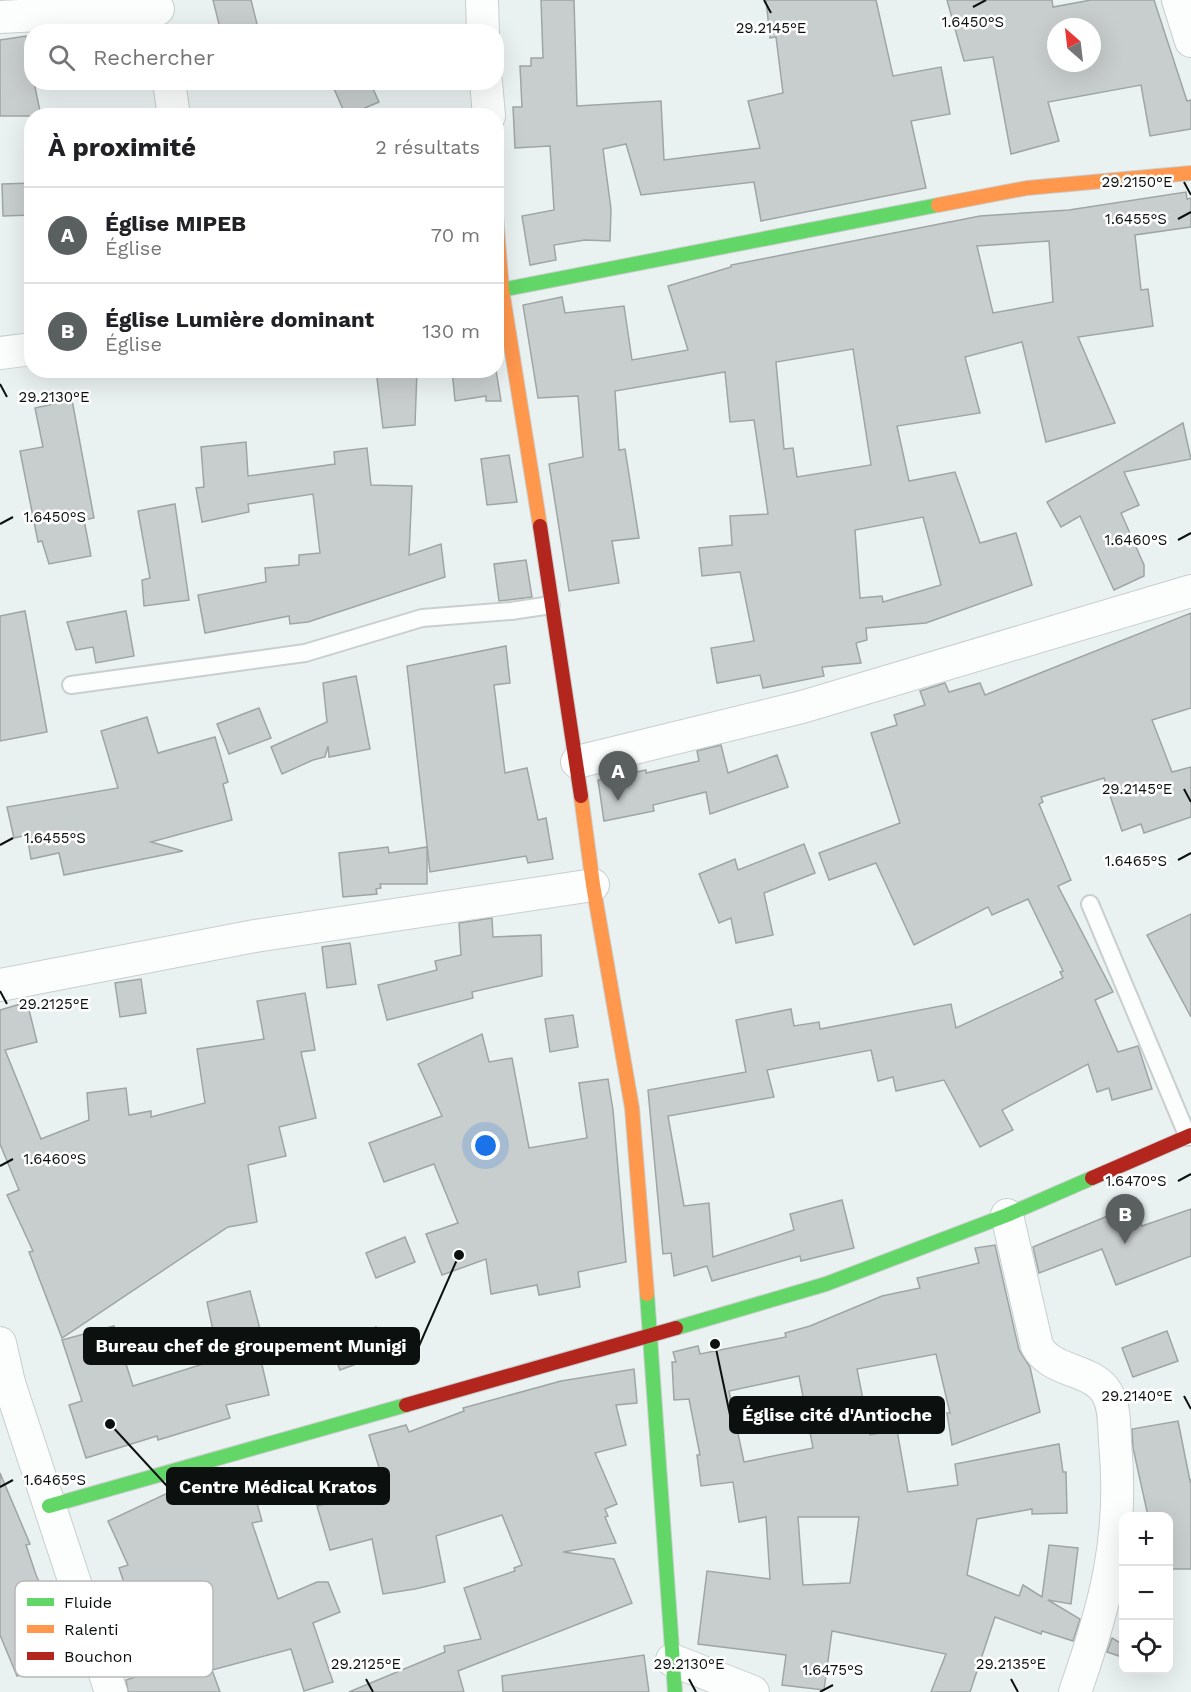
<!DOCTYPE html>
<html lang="fr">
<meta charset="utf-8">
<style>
body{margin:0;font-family:"Work Sans",sans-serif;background:#f2f2f2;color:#202124}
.controls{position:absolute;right:18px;bottom:18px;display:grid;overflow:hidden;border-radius:12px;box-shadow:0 6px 24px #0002}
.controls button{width:54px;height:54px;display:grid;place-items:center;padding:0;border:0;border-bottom:2px solid #e0e0e0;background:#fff;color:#202124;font:30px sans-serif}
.compass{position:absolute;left:1047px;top:18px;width:54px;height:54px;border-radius:50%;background:#fff;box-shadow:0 6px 24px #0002;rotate:332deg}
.you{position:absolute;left:486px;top:1146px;width:21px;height:21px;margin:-15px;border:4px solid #fff;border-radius:50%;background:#1a73e8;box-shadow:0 0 0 9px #1a73e833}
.badge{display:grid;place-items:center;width:39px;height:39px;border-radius:50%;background:#5a605f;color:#fff;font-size:20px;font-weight:700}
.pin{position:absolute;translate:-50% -50px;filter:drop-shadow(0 2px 3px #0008)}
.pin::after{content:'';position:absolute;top:32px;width:21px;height:18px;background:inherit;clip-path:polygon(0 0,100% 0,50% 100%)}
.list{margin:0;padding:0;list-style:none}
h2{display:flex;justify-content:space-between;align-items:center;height:78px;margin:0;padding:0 24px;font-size:26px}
h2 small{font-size:20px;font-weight:400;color:#757577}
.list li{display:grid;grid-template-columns:39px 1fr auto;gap:18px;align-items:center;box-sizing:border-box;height:96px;padding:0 24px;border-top:2px solid #e0e0e0}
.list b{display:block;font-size:22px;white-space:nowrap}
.list p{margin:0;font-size:20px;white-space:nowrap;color:#757577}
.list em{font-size:20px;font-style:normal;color:#757577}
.icon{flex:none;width:33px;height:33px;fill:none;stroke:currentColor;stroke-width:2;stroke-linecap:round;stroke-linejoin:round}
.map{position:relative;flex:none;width:1191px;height:1692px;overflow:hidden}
.search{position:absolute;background:#fff;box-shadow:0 6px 24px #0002;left:24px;top:24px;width:480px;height:66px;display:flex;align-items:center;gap:15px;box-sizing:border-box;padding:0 21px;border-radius:24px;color:#757577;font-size:22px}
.panel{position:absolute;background:#fff;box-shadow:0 6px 24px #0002;left:24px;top:108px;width:480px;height:270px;border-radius:24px}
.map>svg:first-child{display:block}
.building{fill:#c8cecd;stroke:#9fa5a4;stroke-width:1.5;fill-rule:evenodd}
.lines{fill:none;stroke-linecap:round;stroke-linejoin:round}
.lane-casing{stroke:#c9cece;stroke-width:20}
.street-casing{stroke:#c9cece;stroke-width:34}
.fast-casing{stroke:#c9cece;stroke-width:16}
.slow-casing{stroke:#c9cece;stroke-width:16}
.jam-casing{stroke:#c9cece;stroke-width:16}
.lane{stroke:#fcfdfd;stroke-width:16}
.street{stroke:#fcfdfd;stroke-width:32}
.fast{stroke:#63d668;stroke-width:14}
.slow{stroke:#ff974d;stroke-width:14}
.jam{stroke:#b3261e;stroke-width:14}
.ticks{fill:none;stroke:#0c1110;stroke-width:2}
.key{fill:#fff;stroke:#b6b8b7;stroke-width:1.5}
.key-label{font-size:16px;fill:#0c1110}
.ticks-label{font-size:15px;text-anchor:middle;fill:#0c1110;stroke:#fff;stroke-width:5;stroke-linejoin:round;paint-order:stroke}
.leader{fill:none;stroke:#0c1110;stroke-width:2}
.callout-dot{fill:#0c1110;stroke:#fff;stroke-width:2}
.callout{fill:#0c1110;stroke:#0c1110;stroke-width:2}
.callout-label{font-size:18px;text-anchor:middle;font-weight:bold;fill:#fff}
</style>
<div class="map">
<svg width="1191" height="1692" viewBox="0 0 1191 1692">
<rect width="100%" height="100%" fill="#eaf2f1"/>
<!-- building -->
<g class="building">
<polygon points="213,0 251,0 259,32 221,32"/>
<polygon points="541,0 574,0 577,106 661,101 664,160 760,148 748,101 783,93 776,37 770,38 766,0 876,0 893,76 941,67 950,114 911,121 926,188 761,221 754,182 641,195 626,144 603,149 611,209 610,241 585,240 554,245 556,260 530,265 522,216 554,210 550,146 515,148 513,107 522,107 520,66 531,66 531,58 543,58"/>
<path d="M947,0H1052L1053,7L1091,0H1154L1187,101L1191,100V129L1150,136L1141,85L1048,102L1059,141L1011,154L993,57L964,61ZM1056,27H1092V63H1056Z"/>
<polygon points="26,36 28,53 32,53 32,82 34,82 41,116 0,116 0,40"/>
<polygon points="331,82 370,82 379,102 346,116"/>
<polygon points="32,183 32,215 3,216 2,184"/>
<path d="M1186,192L1187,199L1191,198V227L1135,235L1141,290L1148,289L1153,326L1078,337L1115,423L1046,442L1022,342L965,357L980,413L897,426L909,481L955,472L980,543L1016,533L1032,585L926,623L866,628L867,640L856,643L861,663L822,667L824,676L763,688L760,675L717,683L711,648L754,641L740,572L702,576L699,548L732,545L730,516L768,514L754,420L730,422L725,372L615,391L619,450L625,449L639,538L612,541L619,583L569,591L549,464L583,457L578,396L538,398L523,305L562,297L565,313L624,306L632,360L688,350L668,286L731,267V265L980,216L1069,210ZM1049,241L1053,302L993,313L977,246ZM853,349L871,465L797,477L793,448L784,449L776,362ZM923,517L941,585L883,602L882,596L860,598L855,530Z"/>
<polygon points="376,370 417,370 415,425 383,428"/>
<polygon points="452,370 496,370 501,401 486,401 486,396 455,401"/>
<polygon points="72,400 94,518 84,520 91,556 49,564 42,541 38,542 20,451 43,447 35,408"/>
<polygon points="1183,423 1191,459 1124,472 1139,505 1121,513 1144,565 1144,576 1114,590 1080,516 1061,527 1047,502"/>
<polygon points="246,442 248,476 335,464 334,452 367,448 371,485 412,486 409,555 441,544 445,577 308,622 290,624 289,616 205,633 198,595 266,582 265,568 299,565 299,555 320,553 313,494 248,504 249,512 202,522 196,488 204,487 201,447"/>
<polygon points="509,455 517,502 487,505 481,459"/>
<polygon points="175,504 189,600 144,606 142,580 150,578 138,511"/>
<polygon points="526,560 532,597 499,601 494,564"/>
<polygon points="25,611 47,732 0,741 0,616"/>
<polygon points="126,611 134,656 96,663 93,647 76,650 67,622"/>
<polygon points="1191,613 1191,708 1152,720 1172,772 1191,767 1191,817 1144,833 1141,824 1122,831 1104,778 1041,797 1043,802 1039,804 1071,880 1058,886 1113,992 1095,1000 1118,1052 1138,1046 1152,1089 1112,1100 1109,1088 1097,1092 1088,1064 1002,1110 1013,1130 980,1147 944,1080 896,1091 893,1077 878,1081 871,1050 767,1070 774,1097 668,1116 684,1206 709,1203 713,1257 794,1230 790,1214 842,1200 854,1248 801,1261 800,1256 712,1281 707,1266 674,1276 671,1253 663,1254 648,1090 746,1072 736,1020 791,1009 794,1026 819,1022 820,1029 951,1004 956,1028 1063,978 1060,972 1063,971 1028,899 992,915 988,907 914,945 876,863 829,880 819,853 900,823 871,733 897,725 894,715 925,705 920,691 945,683 949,692 980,683 985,695"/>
<polygon points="506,646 510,683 494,685 505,773 527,768 538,820 546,818 553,859 528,863 526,856 430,872 407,666"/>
<polygon points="356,676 370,749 329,757 328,746 325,757 313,760 282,774 271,747 327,722 323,683"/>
<polygon points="259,708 271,738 229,754 217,724"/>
<polygon points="147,717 158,753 215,737 228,782 223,784 232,820 151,842 183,851 64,875 59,853 31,859 27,835 14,838 7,807 118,788 101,731"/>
<polygon points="721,745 728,773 777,755 788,787 710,814 706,792 653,805 654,811 604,821 598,780 646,770 646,773 699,761 697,751"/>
<polygon points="804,844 815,873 764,893 773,935 736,943 731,918 719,923 699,874 735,859 738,870"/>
<polygon points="388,847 389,853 427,847 427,884 380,884 381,888 376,889 377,894 343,897 339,853"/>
<polygon points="1191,914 1191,1017 1147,935"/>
<polygon points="492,918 493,937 541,935 542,976 472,992 473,998 387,1020 378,985 437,970 435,961 461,955 459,923"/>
<polygon points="350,943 356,984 327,988 322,947"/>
<polygon points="141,979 146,1013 120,1017 115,983"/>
<polygon points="305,993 315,1050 301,1052 316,1118 279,1127 286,1156 248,1165 257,1222 228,1227 62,1338 29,1252 33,1251 7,1195 19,1190 0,1144 0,1010 27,1002 37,1042 5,1050 41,1139 89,1120 87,1093 126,1088 129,1115 151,1111 151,1117 205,1103 197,1049 264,1039 257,1001"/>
<polygon points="573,1015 578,1047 550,1052 545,1019"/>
<polygon points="482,1034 489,1062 512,1058 529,1148 587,1138 579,1083 608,1079 613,1110 626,1262 578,1272 580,1287 539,1295 537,1285 491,1294 486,1259 442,1275 426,1234 458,1223 434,1164 384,1182 369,1143 442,1116 418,1064"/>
<polygon points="1134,1205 1142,1226 1191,1209 1191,1256 1116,1285 1102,1249 1039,1273 1033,1247"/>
<polygon points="405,1237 415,1262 376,1278 366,1253"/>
<path d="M995,1245L1019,1350L1030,1367L1040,1412L952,1445L947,1413H950L936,1354L857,1369L870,1435L897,1430L908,1492L958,1485L955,1464L1059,1444L1063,1472H1066L1067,1513L1032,1514V1509L977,1519L967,1575L1019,1596L1023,1585L1042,1597L1049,1545L1078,1548L1071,1604L1048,1600L1080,1619L1073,1641L1042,1631L1041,1634L995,1617L970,1692H931L946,1654L832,1631L824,1690L782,1685L786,1655L698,1644L707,1571L770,1579L766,1517L739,1522L733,1482L701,1486L697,1455H700L689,1399L674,1400L672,1362H676L673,1352L698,1346L700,1354L786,1337L785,1333L810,1326L882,1296L920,1288L917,1278L979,1263L975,1248ZM799,1376L813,1448L744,1462L729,1391ZM798,1517H859L850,1583L803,1585Z"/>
<polygon points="250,1291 262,1337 256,1339 269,1395 226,1405 230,1418 158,1440 157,1436 86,1458 69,1405 82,1401 62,1340 114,1326 133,1386 219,1359 207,1302"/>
<polygon points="376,1327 386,1353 340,1370 330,1344"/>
<polygon points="1167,1331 1178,1361 1133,1377 1122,1348"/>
<polygon points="634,1369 637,1403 616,1405 626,1445 595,1453 617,1504 605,1509 608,1516 605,1517 616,1543 563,1552 614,1559 632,1603 458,1671 464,1692 349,1692 445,1652 444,1646 481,1639 464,1588 515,1571 514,1568 522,1565 502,1515 436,1536 445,1582 415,1589 383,1594 372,1539 330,1550 317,1506 385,1487 369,1435 406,1425 409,1432 464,1411 463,1408 561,1381"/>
<polygon points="1178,1421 1190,1481 1191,1479 1191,1569 1168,1569 1169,1516 1148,1516 1133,1448 1132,1429"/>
<polygon points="0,1473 30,1544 26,1545 36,1575 52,1610 55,1609 71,1654 17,1676 0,1635"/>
<polygon points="249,1475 262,1521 252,1523 278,1599 317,1582 328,1582 340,1612 313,1623 333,1682 304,1691 291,1649 212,1670 220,1692 128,1692 126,1680 156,1670 141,1620 137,1622 119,1568 128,1565 108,1521 172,1491 174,1497"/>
<polygon points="1112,1638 1124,1645 1119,1656 1107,1652"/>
<polygon points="644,1655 649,1692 503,1692 502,1676"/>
</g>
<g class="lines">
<!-- lane casing -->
<g class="lane-casing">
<g id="lane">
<polyline points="71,685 305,653 422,618 511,611 551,605"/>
<polyline points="1090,904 1188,1137"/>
</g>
</g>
<!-- street casing -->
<g class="street-casing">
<g id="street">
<polyline points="482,0 483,32"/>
<polyline points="1178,0 1191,41"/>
<polyline points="0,17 158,9"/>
<polyline points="169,82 174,116"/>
<polyline points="486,82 489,116"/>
<polyline points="0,353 32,349"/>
<polyline points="577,762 802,707 1191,591"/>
<polyline points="0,985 255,936 593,885"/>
<path d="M1007,1215L1037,1346C1051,1373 1093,1368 1107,1393C1115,1407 1114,1426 1115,1442C1124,1536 1106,1604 1075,1692"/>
<polyline points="0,1343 9,1383"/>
<polyline points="0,1387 9,1383 111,1692"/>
<polyline points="672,1660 753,1692"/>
</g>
</g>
<!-- fast casing -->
<g class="fast-casing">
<g id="fast">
<polyline points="496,291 938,205"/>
<polyline points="647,1294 675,1692"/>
<polyline points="676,1328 826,1284 1007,1215 1092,1178"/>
<polyline points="49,1506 406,1405"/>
</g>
</g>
<!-- slow casing -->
<g class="slow-casing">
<g id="slow">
<polyline points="938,205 1027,188 1191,173"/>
<polyline points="496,216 502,290 540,526"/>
<polyline points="581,796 593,885 632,1108 647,1294"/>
</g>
</g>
<!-- jam casing -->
<g class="jam-casing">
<g id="jam">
<polyline points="540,526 581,796"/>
<polyline points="1092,1178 1191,1135"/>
<polyline points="406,1405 676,1328"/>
</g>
</g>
<!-- lane -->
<use href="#lane" class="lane"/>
<!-- street -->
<use href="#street" class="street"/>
<!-- fast -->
<use href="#fast" class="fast"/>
<!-- slow -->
<use href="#slow" class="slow"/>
<!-- jam -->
<use href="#jam" class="jam"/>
</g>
<!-- ticks -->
<path class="ticks" d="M764,0L771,13M973,7L986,0M1184,182L1191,195M1178,219L1191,212M0,384L7,397M0,524L13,517M1178,540L1191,533M1184,789L1191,802M0,845L13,838M1178,860L1191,853M0,991L7,1004M0,1166L13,1159M1178,1181L1191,1174M1184,1396L1191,1409M0,1487L13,1480M366,1679L373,1692M689,1679L696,1692M1011,1679L1018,1692M820,1692L833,1685"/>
<!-- legend -->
<rect x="15" y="1581" width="198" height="96" rx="9" class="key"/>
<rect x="27" y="1598" width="27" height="8" fill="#63d668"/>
<rect x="27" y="1625" width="27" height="8" fill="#ff974d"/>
<rect x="27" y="1652" width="27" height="8" fill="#b3261e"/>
<g class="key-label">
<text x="64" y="1608">Fluide</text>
<text x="64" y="1635">Ralenti</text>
<text x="64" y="1662">Bouchon</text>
</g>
<g class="ticks-label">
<text x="973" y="27">1.6450°S</text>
<text x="771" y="33">29.2145°E</text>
<text x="1137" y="187">29.2150°E</text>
<text x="1136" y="224">1.6455°S</text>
<text x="54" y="402">29.2130°E</text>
<text x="55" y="522">1.6450°S</text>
<text x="1136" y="545">1.6460°S</text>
<text x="1137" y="794">29.2145°E</text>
<text x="55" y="843">1.6455°S</text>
<text x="1136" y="866">1.6465°S</text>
<text x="54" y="1009">29.2125°E</text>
<text x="55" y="1164">1.6460°S</text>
<text x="1136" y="1186">1.6470°S</text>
<text x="1137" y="1401">29.2140°E</text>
<text x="55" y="1485">1.6465°S</text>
<text x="366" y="1669">29.2125°E</text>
<text x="689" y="1669">29.2130°E</text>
<text x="1011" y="1669">29.2135°E</text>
<text x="833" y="1675">1.6475°S</text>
</g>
<!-- callouts -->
<path class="leader" d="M459 1255L419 1346M715 1344L730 1415M110 1424L167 1486"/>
<g class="callout-dot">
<circle cx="459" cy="1255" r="6"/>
<circle cx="715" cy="1344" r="6"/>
<circle cx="110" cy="1424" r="6"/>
</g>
<g class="callout">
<rect x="84" y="1328" width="335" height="36" rx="6"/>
<rect x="730" y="1397" width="214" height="36" rx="6"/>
<rect x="167" y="1468" width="222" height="36" rx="6"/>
</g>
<g class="callout-label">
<text x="251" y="1352">Bureau chef de groupement Munigi</text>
<text x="837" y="1421">Église cité d'Antioche</text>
<text x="278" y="1493">Centre Médical Kratos</text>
</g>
</svg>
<div class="controls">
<button>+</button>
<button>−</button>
<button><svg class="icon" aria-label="locate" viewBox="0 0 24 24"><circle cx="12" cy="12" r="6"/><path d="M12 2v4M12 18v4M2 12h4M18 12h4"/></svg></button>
</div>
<svg class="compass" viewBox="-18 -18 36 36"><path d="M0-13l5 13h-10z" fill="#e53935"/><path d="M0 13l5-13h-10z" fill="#757577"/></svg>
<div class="you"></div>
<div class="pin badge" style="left:618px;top:801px">A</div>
<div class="pin badge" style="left:1125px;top:1244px">B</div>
<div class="search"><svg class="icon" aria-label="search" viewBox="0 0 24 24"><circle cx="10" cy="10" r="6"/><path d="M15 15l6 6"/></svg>Rechercher</div>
<section class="panel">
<h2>À proximité<small>2 résultats</small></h2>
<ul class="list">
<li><span class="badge">A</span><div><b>Église MIPEB</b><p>Église</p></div><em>70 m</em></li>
<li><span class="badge">B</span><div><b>Église Lumière dominant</b><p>Église</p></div><em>130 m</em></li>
</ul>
</section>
</div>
